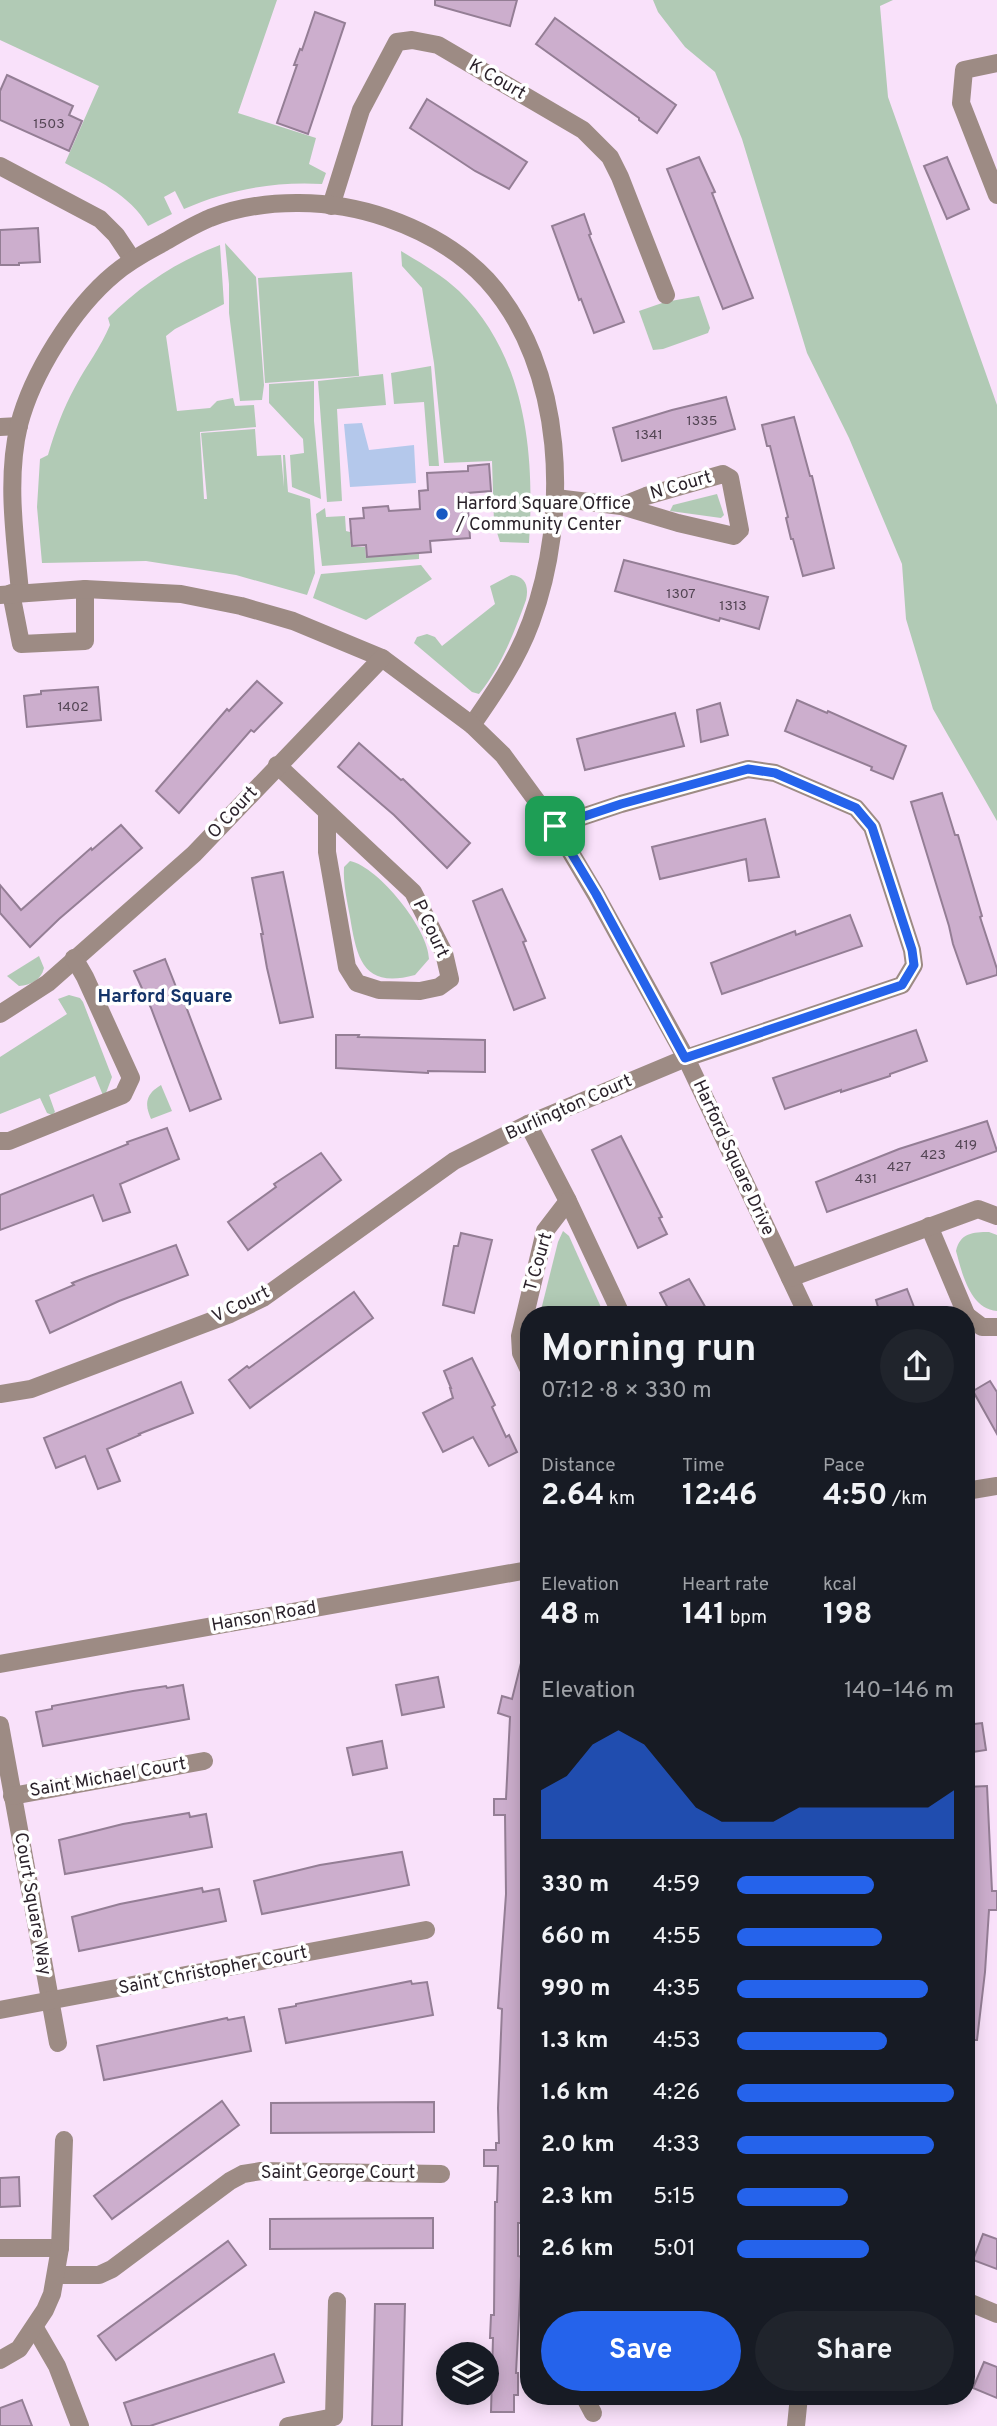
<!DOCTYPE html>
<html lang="en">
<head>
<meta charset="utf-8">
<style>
  :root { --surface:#171b24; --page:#20242c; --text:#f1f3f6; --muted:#9ea1a6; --accent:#2563eb }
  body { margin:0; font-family:Overpass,sans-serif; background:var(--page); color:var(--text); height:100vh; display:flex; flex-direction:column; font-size:26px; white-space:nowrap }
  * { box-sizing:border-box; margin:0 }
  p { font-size:23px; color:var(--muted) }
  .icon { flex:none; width:38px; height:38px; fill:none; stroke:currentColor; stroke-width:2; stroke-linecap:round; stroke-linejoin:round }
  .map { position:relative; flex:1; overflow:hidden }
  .details { position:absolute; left:520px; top:1306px; width:455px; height:1099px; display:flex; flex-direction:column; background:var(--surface); border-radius:28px; box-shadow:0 4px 18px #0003 }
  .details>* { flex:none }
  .controls { position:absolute; left:436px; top:2342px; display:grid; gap:14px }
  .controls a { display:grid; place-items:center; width:63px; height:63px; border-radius:50%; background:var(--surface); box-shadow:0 4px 18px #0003; font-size:35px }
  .pin { position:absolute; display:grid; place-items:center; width:60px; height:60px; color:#fff; margin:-30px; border-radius:14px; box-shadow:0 4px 10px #0006 }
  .round { display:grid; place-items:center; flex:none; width:74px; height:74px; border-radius:37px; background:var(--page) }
  .headline { display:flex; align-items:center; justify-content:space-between; height:119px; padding:0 21px }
  h1 { font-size:38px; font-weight:700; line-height:52px }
  .metrics { display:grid; grid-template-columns:repeat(3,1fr); gap:10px; height:119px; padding:7px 21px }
  .metrics div { display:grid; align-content:center }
  .metrics b { font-size:30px; font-weight:700 }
  .metrics small { font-size:19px; font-weight:400 }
  .metrics p { font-size:19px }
  .chart { height:196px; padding:14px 21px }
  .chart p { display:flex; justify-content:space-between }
  .chart svg { width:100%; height:126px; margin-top:7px; fill:var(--accent); opacity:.7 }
  .cta { display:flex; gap:14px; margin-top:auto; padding:14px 21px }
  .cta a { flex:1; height:80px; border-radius:42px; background:var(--accent); color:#fff; font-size:28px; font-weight:700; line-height:80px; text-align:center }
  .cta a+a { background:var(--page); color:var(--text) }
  ul { padding:0 21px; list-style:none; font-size:23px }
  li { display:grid; grid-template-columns:112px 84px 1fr; align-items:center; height:52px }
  li i { height:18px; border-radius:9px; background:var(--accent) }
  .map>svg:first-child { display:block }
</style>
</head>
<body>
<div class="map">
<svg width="997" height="2426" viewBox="0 0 997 2426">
  <rect width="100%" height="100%" fill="#f9e1fa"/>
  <g fill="#b1cab5">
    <path d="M0 0H277L238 113 316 138 309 164 326 173 322 184C275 181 227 190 184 209L175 191 164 197 172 214 148 226C130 194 96 180 65 163L99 86 0 40Z"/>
    <polygon points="653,0 893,0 880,6 888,97 997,405 997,821 933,709 906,619 902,564 849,438 807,353 742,139 715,72 685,47 658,12"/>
    <polygon points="225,243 256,277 264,385 262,400 240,401 229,313 229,284"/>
    <path d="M220 245 224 304 175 329 166 336 177 411 210 408 217 401 233 398 235 406 254 405 256 427 200 432 204 499H207L201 433 255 429 257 456 281 455 284 487 283 455H285L288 492 310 499 315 573 307 595 236 575 146 561 42 563 37 507 40 459 48 455C55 431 63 409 75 387 86 366 101 347 110 325L108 318C141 285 176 262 220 245Z"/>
    <path d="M401 251C421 263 442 275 459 291 526 356 535 454 529 543L500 542 494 523 492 461 444 463 434 363 422 288 402 266Z"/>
    <polygon points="352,272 359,376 265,383 258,278"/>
    <polygon points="699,296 710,328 708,333 663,349 653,350 639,311 665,302"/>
    <polygon points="431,366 439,466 429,466 424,402 394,404 391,373"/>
    <polygon points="383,374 386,405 337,409 342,501 327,502 318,381"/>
    <polygon points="314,381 314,421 321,499 292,487 290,455 304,453 303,439 269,403 269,384"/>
    <polygon points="717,494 724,515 721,518 670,511 673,505"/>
    <polygon points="325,508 326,517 345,516 346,531 350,532 351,547 365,547 366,557 419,554 419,559 322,566 316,514"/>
    <polygon points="421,565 432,579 366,620 313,598 321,574"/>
    <path d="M511 575C526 576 529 587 526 600 514 633 501 667 479 694L472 692 414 643 417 637 427 634 435 637 442 646 495 604 490 586Z"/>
    <path d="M350 861C379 867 429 930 429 959L415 975C363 989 357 959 350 917 347 900 343 884 344 867Z"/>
    <path d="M39 956 44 968C41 980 31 985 19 986L7 976Z"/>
    <polygon points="69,995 80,998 83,1002 112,1077 106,1093 103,1095 102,1093 95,1076 49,1095 55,1112 52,1115 47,1113 40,1098 0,1114 0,1057 67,1014 58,999"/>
    <path d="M161 1085 172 1111 151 1119C144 1103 146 1094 161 1085Z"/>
    <polygon points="563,1231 569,1236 604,1314 540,1314 558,1242"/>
    <path d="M989 1232 997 1235V1311C970 1309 962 1273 956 1251 960 1233 973 1232 989 1232Z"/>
  </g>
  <polygon fill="#b4c8eb" points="362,423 369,450 414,445 416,483 350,487 344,424"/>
  <g fill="#ccaecd" stroke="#947e95" stroke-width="2">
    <polygon points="435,0 517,0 510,26 435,5"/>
    <polygon points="315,12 345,23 308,134 277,123 297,65 294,65 300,49 302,50"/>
    <polygon points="555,18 676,105 657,133 639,120 639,118 536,44"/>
    <polygon points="7,75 73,106 69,115 82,121 69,151 0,120 0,91"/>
    <polygon points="427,99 527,162 509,189 475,171 410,128"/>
    <polygon points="699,157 715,192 712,193 753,298 723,309 667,169"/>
    <polygon points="947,157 969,209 947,219 924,166"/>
    <polygon points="584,214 591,234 589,235 624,322 594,333 581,299 579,300 552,226"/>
    <polygon points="38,228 40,262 19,263 19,265 0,265 0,230"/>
    <polygon points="726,397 735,429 622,461 613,428 672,410"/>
    <polygon points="794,417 810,476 812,476 834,568 803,576 793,539 791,539 786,518 788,517 770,446 767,446 762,425"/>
    <polygon points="489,464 491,491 467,493 470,538 430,541 431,552 367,557 366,545 352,546 350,519 364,518 363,508 388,506 389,511 420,509 419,491 428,490 427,473 468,471 468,466"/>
    <polygon points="624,560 768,597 759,629 720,618 719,621 615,591"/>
    <polygon points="257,681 282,703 254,732 251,730 179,813 156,791 227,709 229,711"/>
    <polygon points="98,687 101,720 27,727 24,696 41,694 41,691"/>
    <polygon points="797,700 827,713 828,711 906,746 893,779 871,770 872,767 785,731"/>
    <polygon points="720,703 728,735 701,742 697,710"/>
    <polygon points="675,713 684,746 585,770 577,739"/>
    <polygon points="359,743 401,780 403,779 470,843 447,868 394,815 338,767"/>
    <polygon points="942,793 955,835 958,835 982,916 980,917 997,969 997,975 967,984 953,944 949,926 911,802"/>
    <polygon points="765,819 779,877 749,881 746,859 660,879 652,847"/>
    <polygon points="121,825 142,848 59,919 30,947 0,913 0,885 21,910 91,848 92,850"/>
    <polygon points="283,872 313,1017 280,1023 267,968 261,934 263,934 252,878"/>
    <polygon points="502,889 526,941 523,942 545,998 514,1010 473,901"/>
    <polygon points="850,915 862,946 722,994 711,963 795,931 796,935"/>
    <polygon points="165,959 180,997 182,996 221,1099 190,1111 151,1008 134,971"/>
    <polygon points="916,1030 927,1061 890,1074 890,1076 841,1092 841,1090 785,1109 773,1078"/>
    <polygon points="336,1035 359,1035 358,1037 485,1040 485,1072 428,1071 428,1073 336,1068"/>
    <polygon points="987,1121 997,1151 827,1212 816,1182 899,1149"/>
    <polygon points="167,1128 179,1159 120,1184 130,1212 103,1221 93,1195 0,1230 0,1195 128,1144 127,1142"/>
    <polygon points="621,1136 662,1217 659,1218 667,1234 638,1248 592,1150"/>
    <polygon points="321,1153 341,1180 248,1250 228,1222 276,1187 274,1184"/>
    <polygon points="461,1233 492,1240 474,1313 443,1305 454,1246 458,1246"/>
    <polygon points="176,1245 188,1275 119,1301 50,1333 36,1301 74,1285 72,1283 90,1276"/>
    <polygon points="689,1279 707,1310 697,1314 671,1314 660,1293"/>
    <polygon points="907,1289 914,1307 910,1308 912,1314 880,1314 876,1300"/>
    <polygon points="354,1292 373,1318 250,1408 229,1380 247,1366 249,1368"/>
    <polygon points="472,1358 495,1405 492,1407 506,1437 509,1435 517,1452 489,1466 473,1437 443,1452 423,1413 453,1398 450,1388 451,1388 444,1371"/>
    <polygon points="990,1381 997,1392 997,1434 973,1391"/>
    <polygon points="181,1382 193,1413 139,1434 140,1435 107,1449 120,1481 98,1489 85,1456 56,1468 44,1438"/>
    <polygon points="523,1655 528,1655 528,1953 525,1988 527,1988 524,2166 521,2167 522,2223 518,2223 518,2256 522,2257 516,2373 518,2373 518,2395 514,2395 514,2412 491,2412 493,2338 490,2338 491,2315 494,2315 495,2202 497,2202 498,2166 484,2166 484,2150 496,2150 496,2143 499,2143 498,2108 502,2009 498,2008 506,1894 505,1815 494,1815 494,1799 506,1799 510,1717 498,1713 502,1696 512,1699"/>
    <polygon points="438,1677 444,1707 402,1715 396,1685"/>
    <polygon points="183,1685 189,1719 43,1746 36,1712 52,1709 52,1706 133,1691 166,1686 167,1688"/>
    <polygon points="982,1723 986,1750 966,1753 966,1725"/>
    <polygon points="382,1741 387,1768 353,1775 347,1748"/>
    <polygon points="987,1786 992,1891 997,1891 997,1910 989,1910 985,1972 977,2040 966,2040 966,1787"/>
    <polygon points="189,1813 190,1817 206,1814 212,1847 65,1874 59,1840 123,1824"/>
    <polygon points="402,1852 409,1885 262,1914 254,1881 320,1865"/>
    <polygon points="202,1888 203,1892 219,1889 226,1921 79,1951 72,1917 120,1904"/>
    <polygon points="411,1981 412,1984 427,1982 433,2015 286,2043 279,2009 296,2006 296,2004"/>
    <polygon points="244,2017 251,2051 104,2080 97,2046 227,2018 228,2020"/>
    <polygon points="222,2101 239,2125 112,2219 94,2196"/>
    <polygon points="434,2102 434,2132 271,2133 271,2103"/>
    <polygon points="19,2177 20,2206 0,2207 0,2178"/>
    <polygon points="433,2218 433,2248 270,2249 270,2219"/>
    <polygon points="983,2234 997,2239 997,2269 973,2260"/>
    <polygon points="228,2241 246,2265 116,2360 98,2336"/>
    <polygon points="375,2304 405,2304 402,2426 372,2426"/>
    <polygon points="274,2354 284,2382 150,2426 132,2426 124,2403"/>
    <polygon points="984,2362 997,2367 997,2398 973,2388"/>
    <polygon points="22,2400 32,2426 0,2426 0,2408"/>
  </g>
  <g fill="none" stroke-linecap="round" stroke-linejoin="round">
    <g stroke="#9d8b84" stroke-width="18">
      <polyline points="997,63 964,70 961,103 997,195"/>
      <polyline points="0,166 100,219 116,235 132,259"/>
      <polyline points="331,206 361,110 397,42 412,40 438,45 583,130 610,157 620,177 666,295"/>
      <polyline points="0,427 19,426"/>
      <polyline points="556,498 621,506 678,523 734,536 740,530 730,478 723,474 646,496 621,506"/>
      <path d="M20 592C15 537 6 479 19 425 32 374 73 308 114 274 128 262 144 253 161 244 177 235 193 225 210 218 265 197 333 199 387 218 424 231 460 251 487 280 566 367 570 517 531 622 517 660 495 692 472 725"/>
      <polyline points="11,593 21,644 85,641 85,589"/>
      <polyline points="0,595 85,589 181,594 241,606 293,621 382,658 472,725 503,755 555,826 596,895 686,1058 807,1314"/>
      <polyline points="277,765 413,892 444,953 450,979 439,987 420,991 379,990 357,983 347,967 327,852 327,813"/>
      <polyline points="0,1014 48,983 194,854 382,658"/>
      <polyline points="528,1124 568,1201 621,1314"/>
      <polyline points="0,1141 9,1141 123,1095 131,1078 85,977 74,958"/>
      <polyline points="929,1226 966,1314"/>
      <polyline points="790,1278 978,1209 997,1216"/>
      <polyline points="966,1315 982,1327 997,1327"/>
      <polyline points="528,1368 521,1353 520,1336 545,1231 568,1201"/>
      <polyline points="0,1394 31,1389 230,1314 263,1298 454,1161 528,1124 686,1058 902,985 914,965 912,950 872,827 856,808 775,773 748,769 621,804 555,826"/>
      <polyline points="0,1725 58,2043"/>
      <polyline points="12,1796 204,1761"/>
      <polyline points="0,2010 426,1930"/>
      <polyline points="0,2248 60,2248"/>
      <polyline points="57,2275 99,2275 112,2269 230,2181 243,2174 261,2171 441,2174"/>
      <polyline points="966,2301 997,2314"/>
      <polyline points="35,2328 57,2366 80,2426"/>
      <polyline points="0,2360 19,2349 45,2310 52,2294 60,2248 64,2140"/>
      <polyline points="584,2396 593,2413"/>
      <polyline points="288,2426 334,2417 337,2301"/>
      <polyline points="796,2426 799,2396"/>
    </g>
    <g stroke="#9d8b84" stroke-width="18">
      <polyline points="966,1491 997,1486"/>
      <polyline points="0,1664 528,1570"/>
    </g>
  </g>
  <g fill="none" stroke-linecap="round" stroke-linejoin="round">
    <defs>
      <polygon id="route" points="748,769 775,773 856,808 872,827 912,950 914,965 902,985 685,1058 596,894 555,826 621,804"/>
    </defs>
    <use href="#route" stroke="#fff" stroke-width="14"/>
    <use href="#route" stroke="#2563eb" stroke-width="9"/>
  </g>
  <circle fill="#1858c3" stroke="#fff" stroke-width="2.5" cx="442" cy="514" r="7"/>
  <g text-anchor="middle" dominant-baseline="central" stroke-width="7" stroke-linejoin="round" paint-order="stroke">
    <g font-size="14" fill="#534554">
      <text x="49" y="124">1503</text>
      <text x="702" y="421">1335</text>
      <text x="649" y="435">1341</text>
      <text x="681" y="594">1307</text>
      <text x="733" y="606">1313</text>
      <text x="73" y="707">1402</text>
      <text x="966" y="1145">419</text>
      <text x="933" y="1155">423</text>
      <text x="899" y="1167">427</text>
      <text x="866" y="1179">431</text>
    </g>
    <g font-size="18" fill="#2b222b" stroke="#fff">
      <text transform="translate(497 80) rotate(30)">K Court</text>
      <text transform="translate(681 486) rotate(-16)">N Court</text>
      <text transform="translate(233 813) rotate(-47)">O Court</text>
      <text transform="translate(430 929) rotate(65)">P Court</text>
      <text transform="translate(569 1108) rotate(-24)">Burlington Court</text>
      <text transform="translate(733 1158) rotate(65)">Harford Square Drive</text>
      <text transform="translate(539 1262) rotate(-74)">T Court</text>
      <text transform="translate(241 1305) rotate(-26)">V Court</text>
      <text transform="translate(264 1617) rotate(-10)">Hanson Road</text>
      <text transform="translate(108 1778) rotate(-10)">Saint Michael Court</text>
      <text transform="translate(32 1904) rotate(80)">Court Square Way</text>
      <text transform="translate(213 1971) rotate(-11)">Saint Christopher Court</text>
      <text x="338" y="2173">Saint George Court</text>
    </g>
    <g font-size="18" fill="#2b222b" stroke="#fff" text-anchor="start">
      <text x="456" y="504">Harford Square Office<tspan x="456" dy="21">/ Community Center</tspan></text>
    </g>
    <g font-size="19" font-weight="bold" fill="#153469" stroke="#fff">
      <text x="165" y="997">Harford Square</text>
    </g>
  </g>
</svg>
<div class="controls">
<a><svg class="icon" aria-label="layers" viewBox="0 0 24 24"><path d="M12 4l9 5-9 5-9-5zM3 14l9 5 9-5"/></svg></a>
</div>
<div class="pin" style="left:555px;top:826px;background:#1e9e55"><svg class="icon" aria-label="arrive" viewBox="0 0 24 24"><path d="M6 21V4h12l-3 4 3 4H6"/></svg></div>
<section class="details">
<div class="headline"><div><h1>Morning run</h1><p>07:12 · 8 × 330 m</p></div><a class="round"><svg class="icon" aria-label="share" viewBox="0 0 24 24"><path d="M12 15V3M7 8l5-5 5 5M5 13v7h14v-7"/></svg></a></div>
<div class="metrics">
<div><p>Distance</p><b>2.64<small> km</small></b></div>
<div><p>Time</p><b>12:46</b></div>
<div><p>Pace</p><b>4:50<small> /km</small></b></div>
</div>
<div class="metrics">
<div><p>Elevation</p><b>48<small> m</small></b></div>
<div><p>Heart rate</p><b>141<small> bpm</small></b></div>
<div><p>kcal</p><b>198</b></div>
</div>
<div class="chart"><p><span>Elevation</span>140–146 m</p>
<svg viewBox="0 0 160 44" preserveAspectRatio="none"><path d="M0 44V27L10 22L20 11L30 6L40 11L50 22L60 33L70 38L80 38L90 38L100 33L110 33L120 33L130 33L140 33L150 33L160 27V44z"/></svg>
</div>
<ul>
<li><b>330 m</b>4:59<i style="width:63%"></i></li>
<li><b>660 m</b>4:55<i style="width:67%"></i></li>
<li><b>990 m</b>4:35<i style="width:88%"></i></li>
<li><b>1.3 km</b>4:53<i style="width:69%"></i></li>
<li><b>1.6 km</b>4:26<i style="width:100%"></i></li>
<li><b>2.0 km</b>4:33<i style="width:91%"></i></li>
<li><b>2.3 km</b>5:15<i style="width:51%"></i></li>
<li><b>2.6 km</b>5:01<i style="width:61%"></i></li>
</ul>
<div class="cta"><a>Save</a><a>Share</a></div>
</section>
</div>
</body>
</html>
